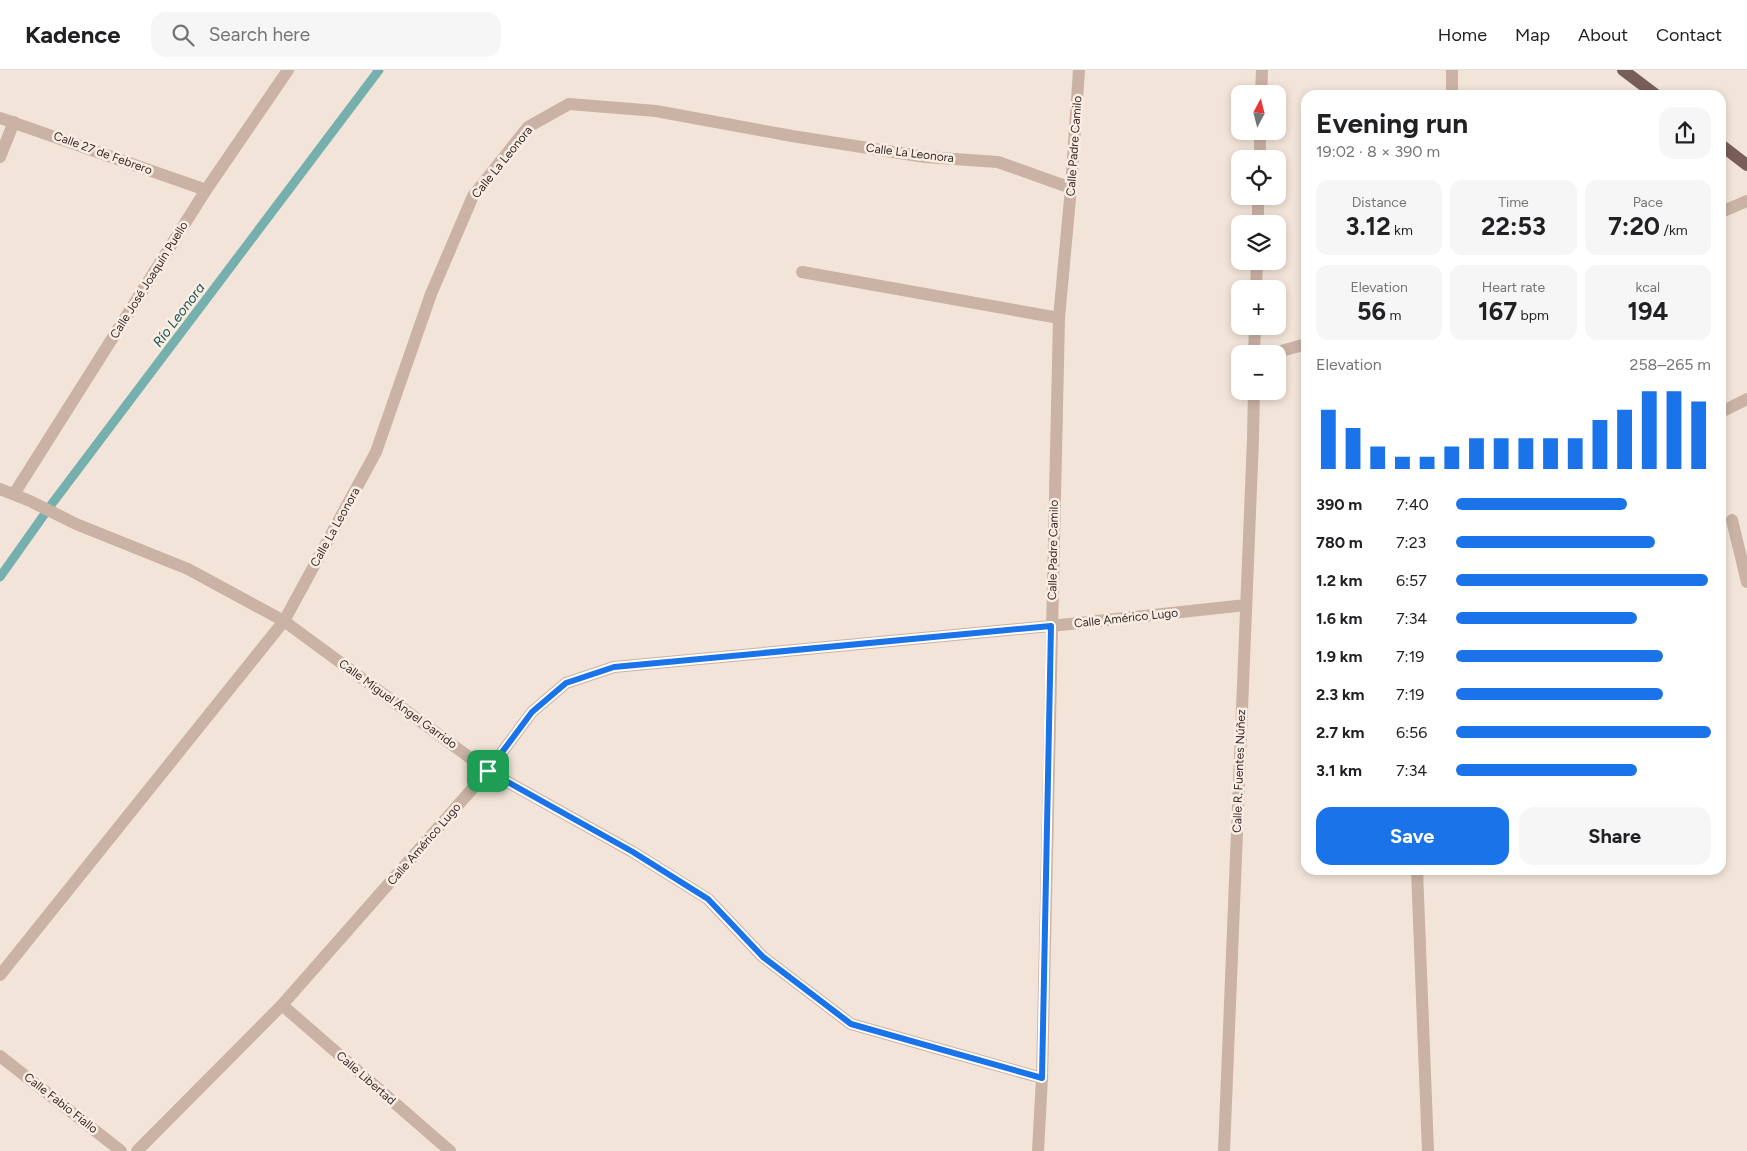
<!DOCTYPE html>
<html lang="en">
<head>
<meta charset="utf-8">
<style>
  :root { --surface:#fff; --page:#f6f6f6; --text:#202124; --muted:#757577; --line:#e0e0e0; --accent:#1a73e8 }
  body { margin:0; font-family:Figtree,sans-serif; background:var(--page); color:var(--text); height:100vh; display:flex; flex-direction:column; font-size:19px; white-space:nowrap }
  * { box-sizing:border-box; margin:0 }
  p { font-size:16px; color:var(--muted) }
  .icon { flex:none; width:28px; height:28px; fill:none; stroke:currentColor; stroke-width:2; stroke-linecap:round; stroke-linejoin:round }
  .map { position:relative; flex:1; overflow:hidden }
  .panel { position:absolute; left:1301px; top:20px; width:425px; height:785px; display:flex; flex-direction:column; background:var(--surface); border-radius:15px; box-shadow:0 2px 8px #0003 }
  .panel>* { flex:none }
  .needle { width:32px; rotate:7deg }
  .buttons { position:absolute; left:1231px; top:15px; display:grid; gap:10px }
  .buttons a { display:grid; place-items:center; width:55px; height:55px; border-radius:10px; background:var(--surface); box-shadow:0 2px 8px #0003; font-size:25px }
  .pin { position:absolute; display:grid; place-items:center; width:42px; height:42px; color:#fff; margin:-21px; border-radius:10px; box-shadow:0 2px 8px #0006 }
  .round { display:grid; place-items:center; flex:none; width:52px; height:52px; border-radius:15px; background:var(--page) }
  .overview { display:flex; align-items:center; justify-content:space-between; height:85px; padding:0 15px }
  h1 { font-size:28px; font-weight:700; line-height:38px }
  .stats { display:grid; grid-template-columns:repeat(3,1fr); gap:8px; height:85px; padding:5px 15px }
  .stats div { display:grid; align-content:center; border-radius:12px; background:var(--page); text-align:center }
  .stats b { font-size:25px; font-weight:700 }
  .stats small { font-size:14px; font-weight:400 }
  .stats p { font-size:14px }
  .chart { height:140px; padding:10px 15px }
  .chart p { display:flex; justify-content:space-between }
  .chart svg { width:100%; height:90px; margin-top:5px; stroke:var(--accent); stroke-width:6 }
  .primary-button { display:flex; gap:10px; margin-top:auto; padding:10px 15px }
  .primary-button a { flex:1; height:58px; border-radius:15px; background:var(--accent); color:#fff; font-size:20px; font-weight:700; line-height:58px; text-align:center }
  .primary-button a+a { background:var(--page); color:var(--text) }
  ul { padding:0 15px; list-style:none; font-size:16px }
  li { display:grid; grid-template-columns:80px 60px 1fr; align-items:center; height:38px }
  li i { height:12px; border-radius:6px; background:var(--accent) }
  header { display:flex; align-items:center; gap:30px; box-sizing:border-box; height:70px; padding:0 25px; background:var(--surface); border-bottom:1px solid var(--line) }
  header strong { font-size:24px }
  nav { display:flex; gap:28px; margin-inline-start:auto; font-size:18px }
  .search { width:350px; height:45px; background:var(--page); display:flex; align-items:center; gap:12px; box-sizing:border-box; padding:0 18px; border-radius:15px; color:var(--muted); font-size:19px }
  .map>svg:first-child { display:block }
</style>
</head>
<body>
<header>
<strong>Kadence</strong>
<div class="search"><svg class="icon" aria-label="search" viewBox="0 0 24 24"><circle cx="10" cy="10" r="6"/><path d="M15 15l6 6"/></svg>Search here</div>
<nav><a>Home</a><a>Map</a><a>About</a><a>Contact</a></nav>
</header>
<div class="map">
<svg width="1747" height="1081" viewBox="0 0 1747 1081">
  <rect width="100%" height="100%" fill="#f2e4d8"/>
  <g fill="none" stroke-linecap="round" stroke-linejoin="round">
    <polyline stroke="#76b0ae" stroke-width="9" points="0,507 51,435 379,0"/>
    <g stroke="#cab2a4" stroke-width="12">
      <polyline points="1452,0 1452,25"/>
      <polyline points="1261,24 1262,0"/>
      <polyline points="0,48 206,120"/>
      <polyline points="0,87 14,52"/>
      <polyline points="1260,89 1260,61"/>
      <polyline points="1721,142 1747,131"/>
      <polyline points="1258,154 1258,126"/>
      <polyline points="802,202 1059,248"/>
      <polyline points="1256,219 1257,191"/>
      <polyline points="1254,284 1255,256"/>
      <polyline points="1271,284 1306,274"/>
      <polyline points="1721,342 1747,329"/>
      <polyline points="0,419 30,431 76,454 188,499 284,551 488,701 633,782 708,829 763,887 851,954 1042,1008"/>
      <polyline points="14,424 206,120 288,0"/>
      <polyline points="1732,450 1747,512"/>
      <polyline points="1417,800 1428,1081"/>
      <polyline points="0,905 284,551 376,382 431,224 473,126 528,57 569,34 656,41 792,66 925,87 998,92 1071,118"/>
      <polyline points="282,935 450,1081"/>
      <polyline points="0,986 121,1081"/>
      <polyline points="137,1081 282,935 488,701 532,642 566,613 614,597 1051,556 1246,535"/>
      <polyline points="1038,1081 1042,1008 1059,248 1071,118 1079,0"/>
      <polyline points="1224,1081 1253,369 1254,321"/>
    </g>
    <g stroke="#785e56" stroke-width="12">
      <polyline points="1623,0 1656,25"/>
      <polyline points="1721,75 1747,95"/>
    </g>
  </g>
  <g fill="none" stroke-linecap="round" stroke-linejoin="round">
    <defs>
      <polygon id="route" points="1051,556 1042,1008 851,954 763,887 708,829 633,782 488,701 532,642 566,613 614,597"/>
    </defs>
    <use href="#route" stroke="#fff" stroke-width="10"/>
    <use href="#route" stroke="#1a73e8" stroke-width="6"/>
  </g>
  <g text-anchor="middle" dominant-baseline="central" stroke-width="5" stroke-linejoin="round" paint-order="stroke">
    <g font-size="12" fill="#352926" stroke="#faeee4">
      <text transform="translate(1074 76) rotate(-86)">Calle Padre Camilo</text>
      <text transform="translate(103 83) rotate(20)">Calle 27 de Febrero</text>
      <text transform="translate(910 83) rotate(7)">Calle La Leonora</text>
      <text transform="translate(502 92) rotate(-51)">Calle La Leonora</text>
      <text transform="translate(149 210) rotate(-58)">Calle José Joaquín Puello</text>
      <text transform="translate(335 457) rotate(-61)">Calle La Leonora</text>
      <text transform="translate(1053 480) rotate(-89)">Calle Padre Camilo</text>
      <text transform="translate(1126 548) rotate(-6)">Calle Américo Lugo</text>
      <text transform="translate(398 634) rotate(36)">Calle Miguel Ángel Garrido</text>
      <text transform="translate(1239 701) rotate(-88)">Calle R. Fuentes Núñez</text>
      <text transform="translate(424 774) rotate(-49)">Calle Américo Lugo</text>
      <text transform="translate(366 1008) rotate(41)">Calle Libertad</text>
      <text transform="translate(61 1033) rotate(38)">Calle Fabio Fiallo</text>
    </g>
    <g font-size="14" font-style="italic" fill="#1a5857" stroke="#faeee4">
      <text transform="translate(179 245) rotate(-53)">Río Leonora</text>
    </g>
  </g>
</svg>
<div class="buttons">
<a><svg class="needle" viewBox="-14 -14 28 28"><path d="M0-13l5 13h-10z" fill="#e53935"/><path d="M0 13l5-13h-10z" fill="#757577"/></svg></a>
<a><svg class="icon" aria-label="locate" viewBox="0 0 24 24"><circle cx="12" cy="12" r="6"/><path d="M12 2v4M12 18v4M2 12h4M18 12h4"/></svg></a>
<a><svg class="icon" aria-label="layers" viewBox="0 0 24 24"><path d="M12 4l9 5-9 5-9-5zM3 14l9 5 9-5"/></svg></a>
<a>+</a>
<a>−</a>
</div>
<div class="pin" style="left:488px;top:701px;background:#1e9e55"><svg class="icon" aria-label="arrive" viewBox="0 0 24 24"><path d="M6 21V4h12l-3 4 3 4H6"/></svg></div>
<section class="panel">
<div class="overview"><div><h1>Evening run</h1><p>19:02 · 8 × 390 m</p></div><a class="round"><svg class="icon" aria-label="share" viewBox="0 0 24 24"><path d="M12 15V3M7 8l5-5 5 5M5 13v7h14v-7"/></svg></a></div>
<div class="stats">
<div><p>Distance</p><b>3.12<small> km</small></b></div>
<div><p>Time</p><b>22:53</b></div>
<div><p>Pace</p><b>7:20<small> /km</small></b></div>
</div>
<div class="stats">
<div><p>Elevation</p><b>56<small> m</small></b></div>
<div><p>Heart rate</p><b>167<small> bpm</small></b></div>
<div><p>kcal</p><b>194</b></div>
</div>
<div class="chart"><p><span>Elevation</span>258–265 m</p>
<svg viewBox="0 0 160 44" preserveAspectRatio="none"><path d="M5 44V15M15 44V24M25 44V33M35 44V38M45 44V38M55 44V33M65 44V29M75 44V29M85 44V29M95 44V29M105 44V29M115 44V20M125 44V15M135 44V6M145 44V6M155 44V11"/></svg>
</div>
<ul>
<li><b>390 m</b>7:40<i style="width:67%"></i></li>
<li><b>780 m</b>7:23<i style="width:78%"></i></li>
<li><b>1.2 km</b>6:57<i style="width:99%"></i></li>
<li><b>1.6 km</b>7:34<i style="width:71%"></i></li>
<li><b>1.9 km</b>7:19<i style="width:81%"></i></li>
<li><b>2.3 km</b>7:19<i style="width:81%"></i></li>
<li><b>2.7 km</b>6:56<i style="width:100%"></i></li>
<li><b>3.1 km</b>7:34<i style="width:71%"></i></li>
</ul>
<div class="primary-button"><a>Save</a><a>Share</a></div>
</section>
</div>
</body>
</html>
